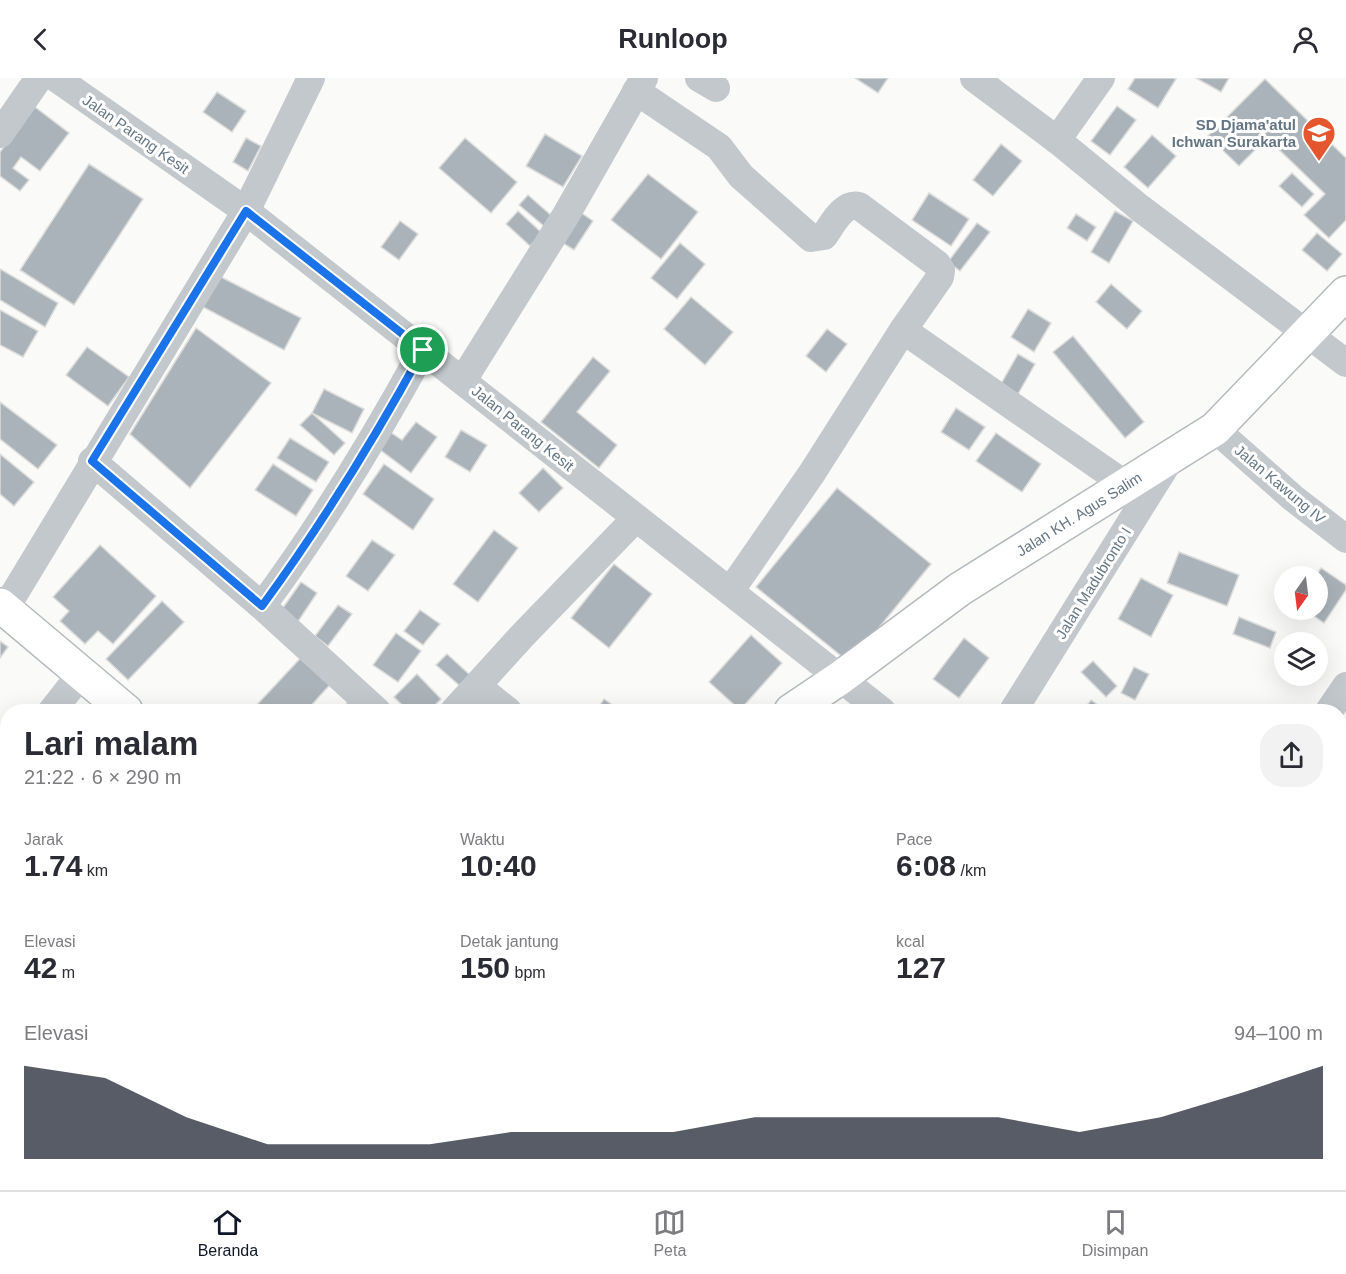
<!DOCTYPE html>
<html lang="id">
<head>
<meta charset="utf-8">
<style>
  :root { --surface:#fff; --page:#f2f2f3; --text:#2b2b33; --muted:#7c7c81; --line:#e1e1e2; --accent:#111827 }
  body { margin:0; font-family:Arial,sans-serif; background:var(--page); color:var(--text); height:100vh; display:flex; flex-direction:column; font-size:22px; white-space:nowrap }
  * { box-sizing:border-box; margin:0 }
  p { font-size:20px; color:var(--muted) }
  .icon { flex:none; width:33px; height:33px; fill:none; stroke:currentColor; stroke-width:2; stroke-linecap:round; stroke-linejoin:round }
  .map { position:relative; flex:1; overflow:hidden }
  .sheet { position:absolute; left:0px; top:626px; width:1347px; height:488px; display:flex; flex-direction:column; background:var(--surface); border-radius:24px 24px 0 0; box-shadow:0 6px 24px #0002 }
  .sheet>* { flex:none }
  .needle { width:39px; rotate:194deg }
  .controls { position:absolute; left:1274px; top:488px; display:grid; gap:12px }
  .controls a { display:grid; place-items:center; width:54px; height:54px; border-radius:50%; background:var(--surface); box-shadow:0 6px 24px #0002; font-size:30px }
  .pin { position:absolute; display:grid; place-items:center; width:51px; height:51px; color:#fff; margin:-26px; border:3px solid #fff; border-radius:50%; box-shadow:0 2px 6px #0007 }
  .round { display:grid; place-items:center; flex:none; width:63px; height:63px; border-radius:24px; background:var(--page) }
  .overview { display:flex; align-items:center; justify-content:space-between; height:102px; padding:0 24px }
  h1 { font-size:33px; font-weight:800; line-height:45px }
  .stats { display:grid; grid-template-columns:repeat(3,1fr); gap:9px; height:102px; padding:6px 24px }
  .stats div { display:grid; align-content:center }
  .stats b { font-size:30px; font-weight:800 }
  .stats small { font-size:16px; font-weight:400 }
  .stats p { font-size:16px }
  .chart { height:168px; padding:12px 24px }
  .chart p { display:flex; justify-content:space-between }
  .chart svg { width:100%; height:108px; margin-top:6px; fill:var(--accent); opacity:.7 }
  header { display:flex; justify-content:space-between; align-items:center; height:78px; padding:0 24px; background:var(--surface); font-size:27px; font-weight:800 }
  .tab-bar { display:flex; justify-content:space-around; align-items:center; height:84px; border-top:2px solid var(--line); background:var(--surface); font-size:16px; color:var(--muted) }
  .tab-bar a { display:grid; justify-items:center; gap:3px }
  .tab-bar .selected { color:var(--accent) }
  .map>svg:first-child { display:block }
</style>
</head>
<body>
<header><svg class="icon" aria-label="back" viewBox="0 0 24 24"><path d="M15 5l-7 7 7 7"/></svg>Runloop<svg class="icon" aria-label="person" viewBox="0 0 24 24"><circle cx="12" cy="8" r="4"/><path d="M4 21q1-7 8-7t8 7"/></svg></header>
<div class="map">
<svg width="1346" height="1112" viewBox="0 0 1346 1112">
  <rect width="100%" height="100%" fill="#fafaf8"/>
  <g fill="#aab3b9" stroke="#dcdcda" stroke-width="1.5">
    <polygon points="855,0 888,0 878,15"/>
    <polygon points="1135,0 1173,0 1176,1 1158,30 1128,11"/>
    <polygon points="1196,0 1229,0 1221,14"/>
    <polygon points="1265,1 1346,80 1346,142 1329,160 1304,137 1325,116 1267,60 1239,88 1208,58"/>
    <polygon points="217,14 246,33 232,54 203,34"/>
    <polygon points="1117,28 1136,42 1110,77 1091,63"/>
    <polygon points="35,29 69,55 40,93 21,79 13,90 29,102 20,113 0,98 0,74"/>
    <polygon points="545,56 582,78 563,109 526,88"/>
    <polygon points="1152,57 1176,78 1148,110 1124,89"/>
    <polygon points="246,60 261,68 248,93 233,84"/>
    <polygon points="465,60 517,104 491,135 439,90"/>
    <polygon points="1001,66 1022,83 993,118 973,102"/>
    <polygon points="89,86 143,121 74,227 20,192"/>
    <polygon points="1292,95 1314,116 1302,129 1279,108"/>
    <polygon points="648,96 698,134 661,181 611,142"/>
    <polygon points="929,115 969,141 951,168 912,142"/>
    <polygon points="528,117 553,139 545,149 519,127"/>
    <polygon points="577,132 593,143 574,172 558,162"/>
    <polygon points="518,133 542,155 530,168 506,146"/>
    <polygon points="1115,133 1133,143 1109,185 1091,174"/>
    <polygon points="1076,136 1096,149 1087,163 1067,150"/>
    <polygon points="400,143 418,156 399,182 381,169"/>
    <polygon points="977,145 990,154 960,193 948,184"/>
    <polygon points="1317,155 1342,176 1327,193 1302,172"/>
    <polygon points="680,165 705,186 677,221 651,200"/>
    <polygon points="0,191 58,225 45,249 0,222"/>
    <polygon points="219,198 301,240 284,272 203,229"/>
    <polygon points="1111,206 1142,233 1127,251 1096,224"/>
    <polygon points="691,219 733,254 705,287 664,251"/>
    <polygon points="1028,231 1051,245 1034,274 1011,259"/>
    <polygon points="0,232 38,253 23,279 0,267"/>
    <polygon points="196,250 271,305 190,410 130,356"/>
    <polygon points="827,251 847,266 826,294 806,278"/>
    <polygon points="1073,258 1144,344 1125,360 1053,274"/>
    <polygon points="87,269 129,299 108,328 66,297"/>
    <polygon points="1018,276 1035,286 1018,316 1001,306"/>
    <polygon points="593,279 610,293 577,334 617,367 599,390 541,344"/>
    <polygon points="324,311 364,331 352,355 312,335"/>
    <polygon points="0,324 57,367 38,391 0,361"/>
    <polygon points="956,330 985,349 969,372 941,354"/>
    <polygon points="312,335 345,365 334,377 300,347"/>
    <polygon points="416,344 437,359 411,395 375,368 387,352 402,362"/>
    <polygon points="461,352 487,367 470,394 445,379"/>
    <polygon points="996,355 1041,386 1022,414 976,383"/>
    <polygon points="290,360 329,384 316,404 277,380"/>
    <polygon points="0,376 34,404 14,428 0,416"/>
    <polygon points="273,386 313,412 296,438 255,412"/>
    <polygon points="384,386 434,421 413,452 363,416"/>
    <polygon points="543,390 563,410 539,434 519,415"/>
    <polygon points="837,410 931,486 850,585 756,509"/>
    <polygon points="494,452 518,470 478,524 453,506"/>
    <polygon points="372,462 395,477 368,513 346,498"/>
    <polygon points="100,467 156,518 113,566 98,553 85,566 60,543 69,533 53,519"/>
    <polygon points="1179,474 1239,497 1227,528 1167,505"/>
    <polygon points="614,486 652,516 609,570 571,540"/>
    <polygon points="1321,490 1346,507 1346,512 1324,545 1304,531 1317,531 1316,498"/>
    <polygon points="1141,500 1173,517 1151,559 1118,541"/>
    <polygon points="301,504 317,515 297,545 280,534"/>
    <polygon points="162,523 184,544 128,602 106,581"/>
    <polygon points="338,527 352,536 328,568 315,558"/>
    <polygon points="420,532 440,546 423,567 404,553"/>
    <polygon points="1239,539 1276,554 1270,570 1233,556"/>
    <polygon points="396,555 421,573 398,604 373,587"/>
    <polygon points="751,557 782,585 740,632 709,604"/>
    <polygon points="964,560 989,580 959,620 933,601"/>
    <polygon points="0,563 8,569 0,580"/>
    <polygon points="308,572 337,599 306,633 251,633"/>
    <polygon points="447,576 470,597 460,608 436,587"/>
    <polygon points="1093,583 1117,608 1106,619 1081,594"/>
    <polygon points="1134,589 1149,596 1135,622 1121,615"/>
    <polygon points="417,596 441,621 429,633 408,633 394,619"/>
    <polygon points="604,621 621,633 596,633"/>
    <polygon points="350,622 362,633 340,633"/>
    <polygon points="1091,622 1106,633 1083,633"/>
    <polygon points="6,826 8,827 8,852 0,846 0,832"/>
    <polygon points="0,864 8,870 8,894 0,888"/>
    <polygon points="8,931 8,956 0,950 0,940"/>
    <polygon points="0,985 8,991 0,1004"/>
    <polygon points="4,1101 8,1106 17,1112 0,1112 0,1105"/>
    <polygon points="299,1106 336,1106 340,1109 337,1112 294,1112"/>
    <polygon points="368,1106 383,1106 390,1112 362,1112"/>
    <polygon points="389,1106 422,1106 429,1112 396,1112"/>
    <polygon points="493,1106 510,1106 504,1112"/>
    <polygon points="536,1106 569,1106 563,1112 543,1112"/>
    <polygon points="907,1106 933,1106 928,1112 916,1112"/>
    <polygon points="949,1106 981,1106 976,1112 944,1112"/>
    <polygon points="1053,1106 1060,1106 1069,1112 1048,1112"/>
    <polygon points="1070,1106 1103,1106 1111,1112 1079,1112"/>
    <polygon points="1113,1106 1147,1106 1142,1112 1122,1112"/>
    <polygon points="1195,1106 1228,1106 1231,1108 1228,1112 1203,1112"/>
    <polygon points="1237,1106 1280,1106 1288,1112 1232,1112"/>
  </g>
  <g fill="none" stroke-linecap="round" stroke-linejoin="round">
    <defs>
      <g id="major">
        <polyline points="0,527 126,633"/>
        <polyline points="791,633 840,600 960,511 1215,351 1346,215"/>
        <polyline points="669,1106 676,1112"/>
        <polyline points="231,1112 236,1106"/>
      </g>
    </defs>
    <use href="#major" stroke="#b5babe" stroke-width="36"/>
    <g stroke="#c3c8cc" stroke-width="28">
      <polyline points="56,0 246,133 882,633"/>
      <polyline points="699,0 716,10"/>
      <polyline points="974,0 1057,62 1140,130 1346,285"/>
      <path d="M636 13 719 69 741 98 811 160 824 158C832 147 843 124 859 128L937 186 941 192 940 199 903 252"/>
      <polyline points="0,56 39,0"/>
      <polyline points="1057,62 1101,0"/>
      <polyline points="463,302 566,137 644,0"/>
      <polyline points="1215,351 1293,420 1346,461"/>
      <polyline points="92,383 262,528 377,633"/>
      <polyline points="731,512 812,395 903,252 1126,407"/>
      <path d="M262 528C322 447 375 360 423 272"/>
      <polyline points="5,531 246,133 311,0"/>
      <polyline points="477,608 508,633"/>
      <polyline points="52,633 81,596"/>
      <polyline points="454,633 521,559 636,440"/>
      <polyline points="1013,633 1172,378"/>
      <polyline points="1329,633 1346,608"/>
      <polyline points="7,690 8,690"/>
      <polyline points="1340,991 1346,996"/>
      <polyline points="0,1076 8,1082"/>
      <polyline points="1340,1099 1346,1090"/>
      <polyline points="35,1106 43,1112"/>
      <polyline points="1295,1106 1305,1112"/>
      <polyline points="441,1112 447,1106"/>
      <polyline points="990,1112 995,1106"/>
    </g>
    <use href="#major" stroke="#fff" stroke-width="33"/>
  </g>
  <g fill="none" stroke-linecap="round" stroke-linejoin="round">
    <defs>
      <path id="route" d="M246 133 423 272C375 360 322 446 262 528L92 383Z"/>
    </defs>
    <use href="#route" stroke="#fff" stroke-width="12"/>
    <use href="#route" stroke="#1a73e8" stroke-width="8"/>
  </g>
  <defs>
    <symbol id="school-pin" viewBox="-11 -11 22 30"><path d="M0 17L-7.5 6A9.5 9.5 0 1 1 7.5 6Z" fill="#e4572e" stroke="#fff"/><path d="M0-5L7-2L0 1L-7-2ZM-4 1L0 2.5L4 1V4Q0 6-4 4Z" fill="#fff"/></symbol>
  </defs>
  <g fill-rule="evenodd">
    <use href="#school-pin" x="1300" y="36" width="38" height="52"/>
  </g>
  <g text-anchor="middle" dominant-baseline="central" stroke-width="6" stroke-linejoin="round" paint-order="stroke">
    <g font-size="15" font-weight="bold" fill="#657683" stroke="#fff" text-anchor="end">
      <text x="1296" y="46">SD Djama'atul<tspan x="1296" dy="17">Ichwan Surakarta</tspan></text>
    </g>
    <g font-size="15" fill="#657683" stroke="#fff">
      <text transform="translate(136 56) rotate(35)">Jalan Parang Kesit</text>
      <text transform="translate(523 350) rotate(39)">Jalan Parang Kesit</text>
      <text transform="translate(1280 406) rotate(40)">Jalan Kawung IV</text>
      <text transform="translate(1079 436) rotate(-32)">Jalan KH. Agus Salim</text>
      <text transform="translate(1093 505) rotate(-58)">Jalan Madubronto I</text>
    </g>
  </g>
</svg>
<div class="controls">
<a><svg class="needle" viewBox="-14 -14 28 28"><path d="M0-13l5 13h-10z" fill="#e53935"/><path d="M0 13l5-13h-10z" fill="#7c7c81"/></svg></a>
<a><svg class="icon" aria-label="layers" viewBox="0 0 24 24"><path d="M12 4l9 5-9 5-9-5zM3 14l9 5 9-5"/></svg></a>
</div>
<div class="pin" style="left:423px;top:272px;background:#1e9e55"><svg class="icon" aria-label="arrive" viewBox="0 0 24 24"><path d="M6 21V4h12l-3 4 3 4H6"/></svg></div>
<section class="sheet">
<div class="overview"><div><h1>Lari malam</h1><p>21:22 · 6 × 290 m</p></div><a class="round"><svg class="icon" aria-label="share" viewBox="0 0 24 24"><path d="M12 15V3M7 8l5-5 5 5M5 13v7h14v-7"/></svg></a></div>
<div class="stats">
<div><p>Jarak</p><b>1.74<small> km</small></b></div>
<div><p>Waktu</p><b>10:40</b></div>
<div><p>Pace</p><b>6:08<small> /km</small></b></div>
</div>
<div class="stats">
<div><p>Elevasi</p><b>42<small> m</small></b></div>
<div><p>Detak jantung</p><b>150<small> bpm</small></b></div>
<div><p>kcal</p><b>127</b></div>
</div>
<div class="chart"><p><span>Elevasi</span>94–100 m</p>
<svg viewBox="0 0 160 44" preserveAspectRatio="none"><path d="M0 44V6L10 11L20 27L30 38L40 38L50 38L60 33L70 33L80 33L90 27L100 27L110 27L120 27L130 33L140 27L150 17L160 6V44z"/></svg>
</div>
</section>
</div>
<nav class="tab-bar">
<a class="selected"><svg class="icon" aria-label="home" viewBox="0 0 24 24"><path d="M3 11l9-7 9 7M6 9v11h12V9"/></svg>Beranda</a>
<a><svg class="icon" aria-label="map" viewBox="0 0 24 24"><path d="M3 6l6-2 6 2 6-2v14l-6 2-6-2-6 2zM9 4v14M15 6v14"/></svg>Peta</a>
<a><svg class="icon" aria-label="saved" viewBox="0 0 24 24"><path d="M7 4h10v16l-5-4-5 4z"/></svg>Disimpan</a>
</nav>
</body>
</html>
